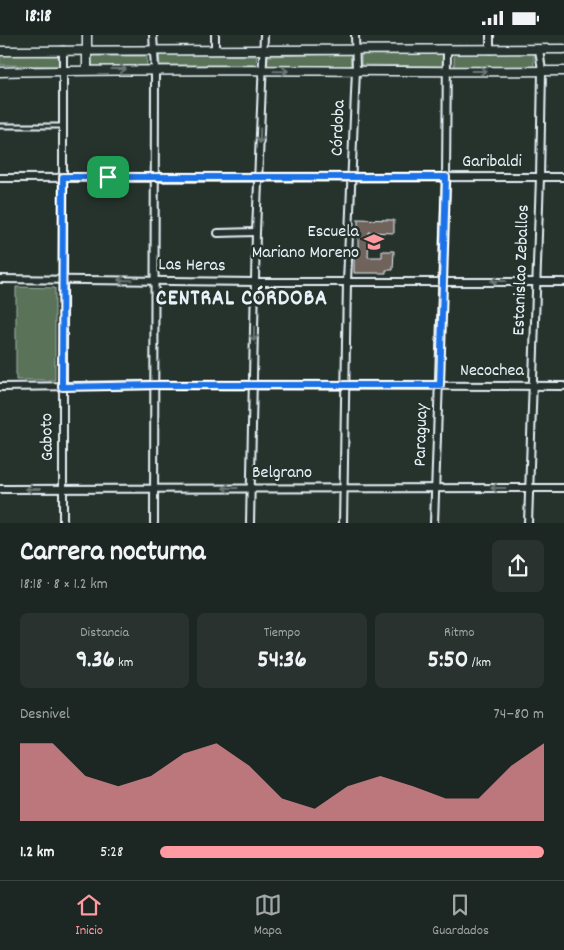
<!DOCTYPE html>
<html lang="es">
<head>
<meta charset="utf-8">
<style>
  :root { --surface:#1c2622; --page:#29322f; --text:#f1f3f6; --muted:#a0a5a5; --line:#3a4340; --accent:#ff9aa2 }
  body { margin:0; font-family:Dekko,sans-serif; background:var(--page); color:var(--text); height:100vh; display:flex; flex-direction:column; font-size:19px; white-space:nowrap }
  * { box-sizing:border-box; margin:0 }
  p { font-size:16px; color:var(--muted) }
  .icon { flex:none; width:28px; height:28px; fill:none; stroke:currentColor; stroke-width:2; stroke-linecap:round; stroke-linejoin:round }
  .map { position:relative; height:488px; overflow:hidden }
  .panel { display:flex; flex-direction:column; background:var(--surface); flex:1 }
  .panel>* { flex:none }
  .pin { position:absolute; display:grid; place-items:center; width:42px; height:42px; color:#fff; margin:-21px; border-radius:10px; box-shadow:0 2px 8px #0006 }
  .round { display:grid; place-items:center; flex:none; width:52px; height:52px; border-radius:8px; background:var(--page) }
  .headline { display:flex; align-items:center; justify-content:space-between; height:85px; padding:0 20px }
  h1 { font-size:28px; font-weight:800; line-height:38px }
  .metrics { display:grid; grid-template-columns:repeat(3,1fr); gap:8px; height:85px; padding:5px 20px }
  .metrics div { display:grid; align-content:center; border-radius:8px; background:var(--page); text-align:center }
  .metrics b { font-size:25px; font-weight:800 }
  .metrics small { font-size:14px; font-weight:400 }
  .metrics p { font-size:14px }
  .chart { height:140px; padding:10px 20px }
  .chart p { display:flex; justify-content:space-between }
  .chart svg { width:100%; height:90px; margin-top:5px; fill:var(--accent); opacity:.7 }
  ul { padding:0 20px; list-style:none; font-size:16px }
  li { display:grid; grid-template-columns:80px 60px 1fr; align-items:center; height:38px }
  li i { height:12px; border-radius:6px; background:var(--accent) }
  .status { display:flex; justify-content:space-between; align-items:center; height:35px; padding:0 25px; background:var(--surface); direction:ltr }
  .status svg { height:14px; fill:currentColor }
  .dock { display:flex; justify-content:space-around; align-items:center; height:70px; border-top:1px solid var(--line); background:var(--surface); font-size:14px; color:var(--muted) }
  .dock a { display:grid; justify-items:center; gap:2px }
  .dock .active { color:var(--accent) }
  .map>svg:first-child { display:block }
</style>
</head>
<body>
<div class="status"><b>18:18</b><svg viewBox="0 0 49 12"><path d="M0 12V9h3v3zM5 12V6h3v6zM10 12V3h3v9zM15 12V0h3v12zM26 1h20v11H26zM47 4h2v5h-2z"/></svg></div>
<div class="map">
<svg width="564" height="488" viewBox="0 0 564 488">
  <rect width="100%" height="100%" fill="#26332d"/>
  <filter id="ink" filterUnits="userSpaceOnUse"><feTurbulence type="fractalNoise" baseFrequency=".02" numOctaves="2"/><feDisplacementMap in="SourceGraphic" scale="10" xChannelSelector="R" yChannelSelector="G"/><feConvolveMatrix kernelMatrix="1 2 1 2 8 2 1 2 1" color-interpolation-filters="sRGB"/></filter>
  <g filter="url(#ink)">
    <g fill="#5a7358" stroke="#a1b2a8">
      <polygon points="361,18 443,19 443,31 361,30"/>
      <polygon points="534,18 534,32 454,32 454,19"/>
      <polygon points="159,19 257,21 256,30 160,30"/>
      <polygon points="351,19 351,31 267,33 268,21"/>
      <polygon points="0,20 61,21 60,31 0,30"/>
      <polygon points="91,21 147,21 147,31 93,31"/>
      <polygon points="16,252 55,253 55,345 16,345"/>
    </g>
    <polygon fill="#70645c" stroke="#e8f1f8" points="358,184 394,185 394,198 369,197 368,222 382,222 382,216 394,216 393,235 386,235 386,238 354,238 354,221 358,221"/>
    <g fill="none" stroke-linecap="round" stroke-linejoin="round">
      <defs>
        <polyline id="service" points="0,91 62,91"/>
        <g id="minor">
          <polyline points="153,0 155,34 154,488"/>
          <polyline points="63,15 63,488"/>
          <polyline points="215,15 215,0"/>
          <polyline points="490,15 490,0"/>
          <polyline points="0,143 564,142"/>
          <polyline points="218,198 256,197"/>
          <polyline points="0,244 255,247 564,247"/>
          <polyline points="0,352 154,350 564,351"/>
          <polyline points="0,454 564,453"/>
          <polyline points="250,488 256,197 264,0"/>
          <polyline points="343,488 347,247 356,35 355,0"/>
          <polyline points="434,488 446,142 447,14"/>
          <polyline points="528,488 540,142 542,36 539,14"/>
        </g>
        <g id="tertiary">
          <polyline points="0,16 564,14"/>
          <polyline points="87,34 87,0"/>
          <path d="M0 37C188 33 376 37 564 36"/>
        </g>
      </defs>
      <use href="#service" stroke="#e8f1f8" stroke-width="7"/>
      <use href="#minor" stroke="#e8f1f8" stroke-width="10"/>
      <use href="#tertiary" stroke="#e8f1f8" stroke-width="11"/>
      <use href="#service" stroke="#26332d" stroke-width="3"/>
      <use href="#minor" stroke="#26332d" stroke-width="6"/>
      <use href="#tertiary" stroke="#26332d" stroke-width="8"/>
    </g>
    <defs><path id="oneway-shaft" d="M-6 0H5M1.5-3L5.5 0L1.5 3" fill="none" stroke-width="1.6" stroke-linecap="round" stroke-linejoin="round" transform="scale(1.25)"/></defs>
    <g stroke="#6a7674">
      <use href="#oneway-shaft" transform="translate(119 34)"/>
      <use href="#oneway-shaft" transform="translate(281 36) rotate(-1)"/>
      <use href="#oneway-shaft" transform="translate(479 36)"/>
      <use href="#oneway-shaft" transform="translate(260 101) rotate(92)"/>
      <use href="#oneway-shaft" transform="translate(125 245) rotate(-179)"/>
      <use href="#oneway-shaft" transform="translate(498 246) rotate(-180)"/>
      <use href="#oneway-shaft" transform="translate(254 299) rotate(91)"/>
      <use href="#oneway-shaft" transform="translate(230 453) rotate(180)"/>
      <use href="#oneway-shaft" transform="translate(498 453) rotate(-180)"/>
      <use href="#oneway-shaft" transform="translate(33 454) rotate(180)"/>
    </g>
  </g>
  <g fill="none" stroke-linecap="round" stroke-linejoin="round" filter="url(#ink)">
    <defs>
      <polygon id="route" points="63,142 446,142 440,350 154,350 62,352"/>
    </defs>
    <use href="#route" stroke="#fff" stroke-width="10"/>
    <use href="#route" stroke="#1a73e8" stroke-width="6"/>
  </g>
  <defs>
    <symbol id="school-bare" viewBox="-9 -9 18 18"><path d="M0-5L7-2L0 1L-7-2ZM-4 1L0 2.5L4 1V4Q0 6-4 4Z" fill="#ff9aa2" stroke="#26332d" stroke-width="2.5" paint-order="stroke"/></symbol>
  </defs>
  <g fill-rule="evenodd">
    <use href="#school-bare" x="360" y="193" width="28" height="28"/>
  </g>
  <g text-anchor="middle" dominant-baseline="central" stroke-width="5" stroke-linejoin="round" paint-order="stroke">
    <g font-size="18" fill="#e8f1f8" stroke="#26332d">
      <text transform="translate(339 93) rotate(-88)">Córdoba</text>
      <text x="492" y="127">Garibaldi</text>
      <text transform="translate(192 231) rotate(1)">Las Heras</text>
      <text transform="translate(522 235) rotate(-88)">Estanislao Zeballos</text>
      <text x="492" y="336">Necochea</text>
      <text transform="translate(422 400) rotate(-88)">Paraguay</text>
      <text transform="translate(48 402) rotate(-91)">Gaboto</text>
      <text x="282" y="438">Belgrano</text>
    </g>
    <g font-size="18" fill="#e8f1f8" stroke="#26332d" text-anchor="end">
      <text x="359" y="197">Escuela<tspan x="359" dy="21">Mariano Moreno</tspan></text>
    </g>
    <g font-size="22" font-weight="bold" letter-spacing="1" fill="#e8f1f8" stroke="#26332d">
      <text x="242" y="264">CENTRAL CÓRDOBA</text>
    </g>
  </g>
</svg>
<div class="pin" style="left:108px;top:142px;background:#1e9e55"><svg class="icon" aria-label="arrive" viewBox="0 0 24 24"><path d="M6 21V4h12l-3 4 3 4H6"/></svg></div>
</div>
<section class="panel">
<div class="headline"><div><h1>Carrera nocturna</h1><p>18:18 · 8 × 1.2 km</p></div><a class="round"><svg class="icon" aria-label="share" viewBox="0 0 24 24"><path d="M12 15V3M7 8l5-5 5 5M5 13v7h14v-7"/></svg></a></div>
<div class="metrics">
<div><p>Distancia</p><b>9.36<small> km</small></b></div>
<div><p>Tiempo</p><b>54:36</b></div>
<div><p>Ritmo</p><b>5:50<small> /km</small></b></div>
</div>
<div class="chart"><p><span>Desnivel</span>74–80 m</p>
<svg viewBox="0 0 160 44" preserveAspectRatio="none"><path d="M0 44V6L10 6L20 22L30 27L40 22L50 11L60 6L70 17L80 33L90 38L100 27L110 22L120 27L130 33L140 33L150 17L160 6V44z"/></svg>
</div>
<ul>
<li><b>1.2 km</b>5:28<i style="width:100%"></i></li>
</ul>
</section>
<nav class="dock">
<a class="active"><svg class="icon" aria-label="home" viewBox="0 0 24 24"><path d="M3 11l9-7 9 7M6 9v11h12V9"/></svg>Inicio</a>
<a><svg class="icon" aria-label="map" viewBox="0 0 24 24"><path d="M3 6l6-2 6 2 6-2v14l-6 2-6-2-6 2zM9 4v14M15 6v14"/></svg>Mapa</a>
<a><svg class="icon" aria-label="saved" viewBox="0 0 24 24"><path d="M7 4h10v16l-5-4-5 4z"/></svg>Guardados</a>
</nav>
</body>
</html>
